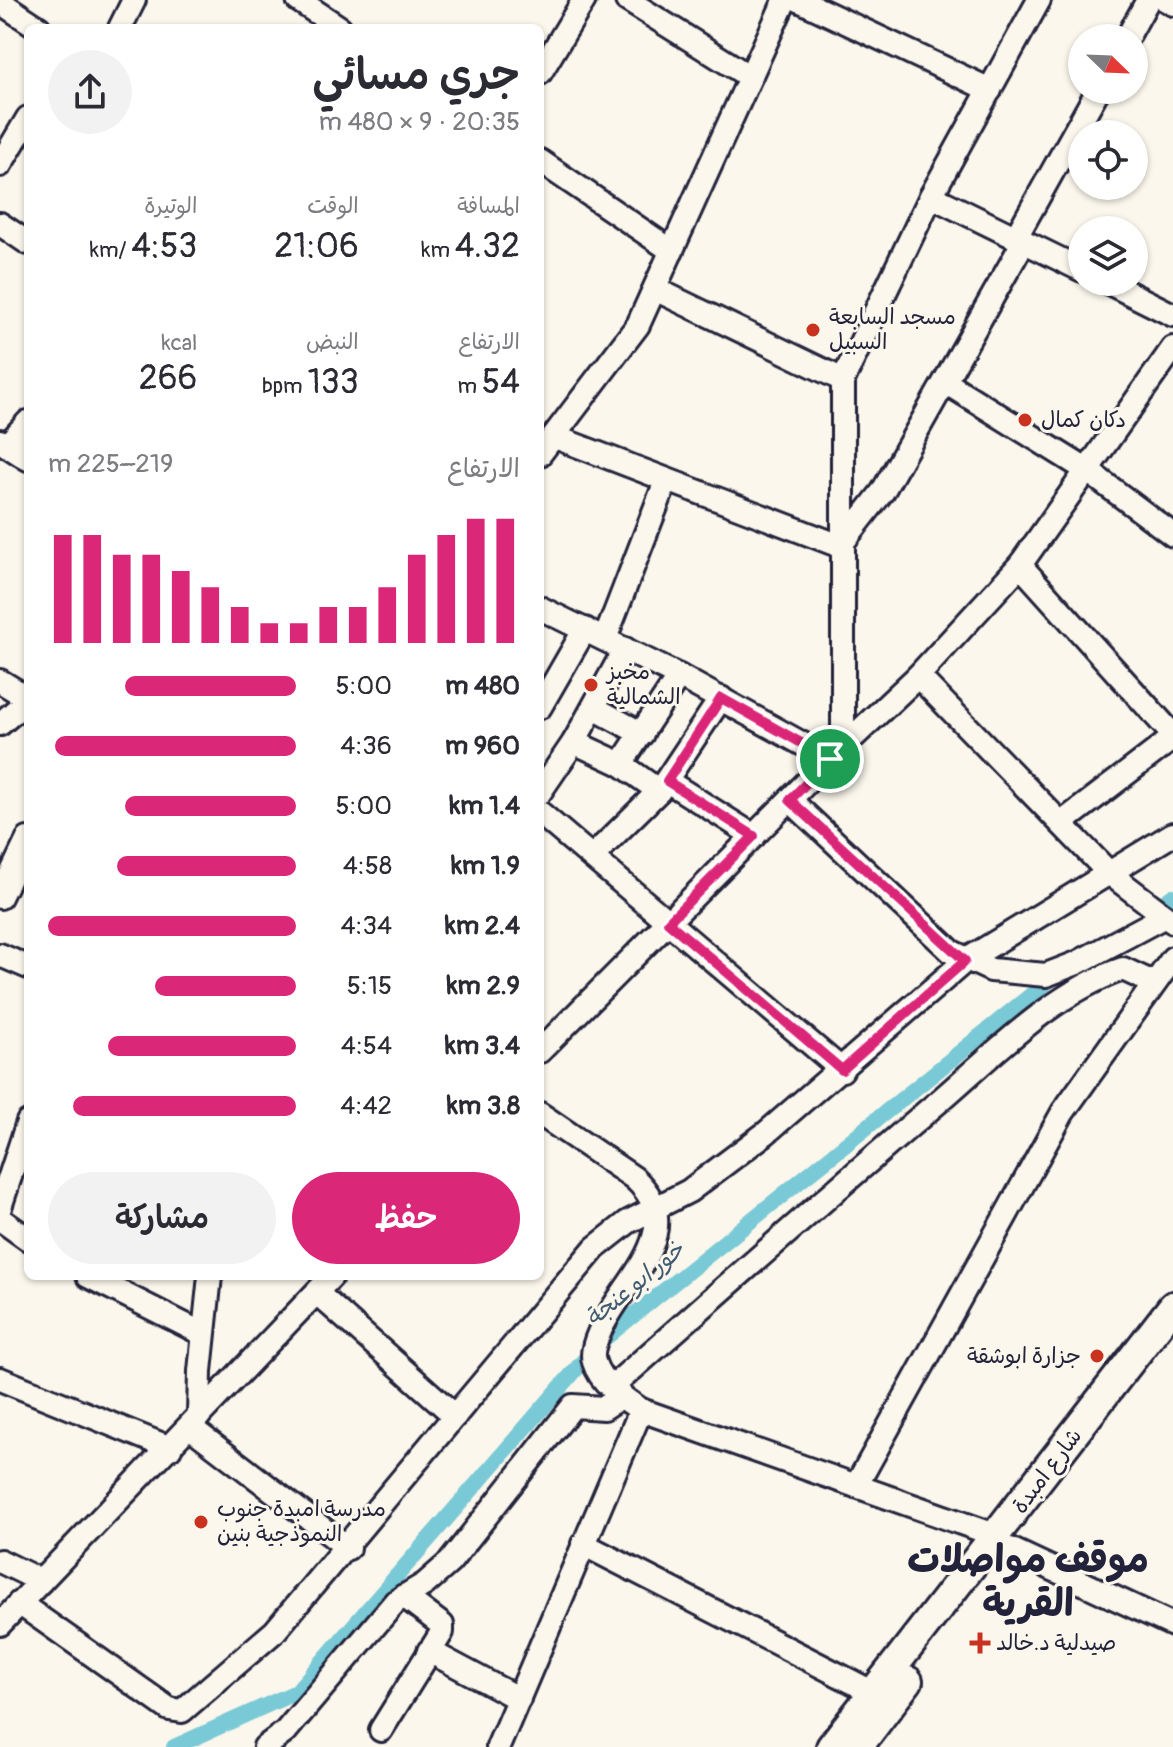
<!DOCTYPE html>
<html lang="ar">
<head>
<meta charset="utf-8">
<style>
  :root { --surface:#fff; --page:#f2f2f3; --text:#2b2b33; --muted:#7c7c81; --accent:#db2777 }
  body { margin:0; font-family:Pangolin,"Playpen Sans Arabic",sans-serif; background:var(--page); color:var(--text); direction:rtl; height:100vh; display:flex; flex-direction:column; font-size:30px; white-space:nowrap }
  * { box-sizing:border-box; margin:0 }
  p { font-size:26px; color:var(--muted) }
  .icon { flex:none; width:44px; height:44px; fill:none; stroke:currentColor; stroke-width:2; stroke-linecap:round; stroke-linejoin:round }
  .map { position:relative; flex:1; overflow:hidden; direction:ltr }
  .side { position:absolute; left:24px; top:24px; width:520px; height:1256px; display:flex; flex-direction:column; background:var(--surface); border-radius:12px; box-shadow:0 2px 6px #0004; direction:rtl }
  .side>* { flex:none }
  .needle { width:52px; rotate:113deg }
  .tools { position:absolute; left:1068px; top:24px; display:grid; gap:16px }
  .tools a { display:grid; place-items:center; width:80px; height:80px; border-radius:50%; background:var(--surface); box-shadow:0 2px 6px #0004; font-size:40px }
  .pin { position:absolute; display:grid; place-items:center; width:68px; height:68px; color:#fff; margin:-34px; border:4px solid #fff; border-radius:50%; box-shadow:0 2px 8px #0007 }
  .round { display:grid; place-items:center; flex:none; width:84px; height:84px; border-radius:42px; background:var(--page) }
  .head { display:flex; align-items:center; justify-content:space-between; height:136px; padding:0 24px }
  h1 { font-size:44px; font-weight:600; line-height:60px }
  .stats { display:grid; grid-template-columns:repeat(3,1fr); gap:12px; height:136px; padding:8px 24px }
  .stats div { display:grid; align-content:center }
  .stats b { font-size:34px; font-weight:600 }
  .stats small { font-size:22px; font-weight:400 }
  .stats p { font-size:22px }
  .chart { height:224px; padding:16px 24px }
  .chart p { display:flex; justify-content:space-between }
  .chart svg { width:100%; height:144px; margin-top:8px; stroke:var(--accent); stroke-width:6 }
  .action { display:flex; gap:16px; margin-top:auto; padding:16px 24px }
  .action a { flex:1; height:92px; border-radius:48px; background:var(--accent); color:#fff; font-size:32px; font-weight:600; line-height:92px; text-align:center }
  .action a+a { background:var(--page); color:var(--text) }
  ul { padding:0 24px; list-style:none; font-size:26px }
  li { display:grid; grid-template-columns:128px 96px 1fr; align-items:center; height:60px }
  li i { height:20px; border-radius:10px; background:var(--accent) }
  .map>svg:first-child { display:block }
</style>
</head>
<body>
<div class="map">
<svg width="1173" height="1747" viewBox="0 0 1173 1747">
  <rect width="100%" height="100%" fill="#fbf7ec"/>
  <filter id="ink" filterUnits="userSpaceOnUse"><feTurbulence type="fractalNoise" baseFrequency=".0125" numOctaves="2"/><feDisplacementMap in="SourceGraphic" scale="16" xChannelSelector="R" yChannelSelector="G"/><feConvolveMatrix kernelMatrix="1 2 1 2 8 2 1 2 1" color-interpolation-filters="sRGB"/></filter>
  <g filter="url(#ink)">
    <g fill="none" stroke-linecap="round" stroke-linejoin="round">
      <g stroke="#7ac9d6" stroke-width="16">
        <polyline points="1148,913 1173,896"/>
        <polyline points="174,1747 296,1692 599,1343 1056,975"/>
      </g>
      <defs>
        <g id="minor">
          <polyline points="298,0 340,28"/>
          <polyline points="627,0 750,77"/>
          <polyline points="799,0 990,90"/>
          <polyline points="1166,0 1173,4"/>
          <polyline points="0,2 39,28"/>
          <polyline points="120,28 134,0"/>
          <polyline points="1127,38 1148,0"/>
          <polyline points="540,73 584,0"/>
          <polyline points="540,161 672,251"/>
          <polyline points="0,165 28,118"/>
          <polyline points="931,196 1082,270"/>
          <polyline points="0,224 28,243"/>
          <polyline points="1016,237 1098,90"/>
          <polyline points="1107,282 1173,315"/>
          <polyline points="657,290 843,380"/>
          <polyline points="945,382 1088,471 1173,535"/>
          <polyline points="555,437 840,546 883,491 1024,241"/>
          <polyline points="0,441 28,459"/>
          <polyline points="7,445 28,422"/>
          <polyline points="540,454 638,325 785,0"/>
          <polyline points="1020,565 1173,735"/>
          <polyline points="540,608 679,676 830,759"/>
          <polyline points="605,639 666,481"/>
          <polyline points="918,676 1109,873 1173,922"/>
          <polyline points="0,681 28,698"/>
          <polyline points="540,707 585,629"/>
          <polyline points="594,708 642,734"/>
          <polyline points="0,724 28,700"/>
          <polyline points="574,742 621,764 659,791"/>
          <polyline points="843,747 843,380 931,196 1039,0"/>
          <polyline points="621,764 679,676"/>
          <polyline points="667,781 754,836"/>
          <polyline points="540,792 574,742 625,649"/>
          <polyline points="790,800 952,952 991,970 1046,975 1077,963 1165,916"/>
          <polyline points="540,813 842,1070"/>
          <polyline points="1063,822 1173,738"/>
          <polyline points="592,857 659,791 721,698"/>
          <polyline points="0,897 28,839"/>
          <polyline points="0,955 28,967"/>
          <polyline points="540,1051 830,759 918,676 1020,565 1173,348"/>
          <path d="M540 1114 634 1178C692 1231 621 1281 599 1333 595 1342 591 1353 594 1362 600 1383 623 1398 641 1410L998 1536"/>
          <polyline points="0,1207 28,1122"/>
          <polyline points="0,1219 28,1239"/>
          <polyline points="88,1276 203,1334"/>
          <polyline points="317,1293 455,1416"/>
          <polyline points="0,1379 170,1448"/>
          <path d="M612 1387C720 1292 827 1196 937 1103 993 1055 1052 993 1123 969L1153 983"/>
          <polyline points="199,1416 200,1371 210,1276"/>
          <polyline points="190,1427 348,1548"/>
          <polyline points="856,1486 1063,1112 1173,958"/>
          <polyline points="583,1544 874,1693"/>
          <polyline points="1010,1549 1173,1625"/>
          <polyline points="0,1561 41,1581"/>
          <polyline points="19,1603 169,1709 182,1711 275,1631 595,1248 628,1222 689,1191 766,1133 965,961 1173,834"/>
          <polyline points="0,1624 332,1276"/>
          <polyline points="429,1651 519,1699"/>
          <polyline points="381,1730 442,1632 442,1625 404,1596"/>
          <polyline points="265,1747 285,1732 395,1602 425,1584 450,1562 573,1406 604,1408 622,1396"/>
          <polyline points="498,1747 641,1410"/>
        </g>
        <g id="major">
          <polyline points="831,1747 1173,1306"/>
          <polyline points="858,1747 908,1681"/>
        </g>
      </defs>
      <use href="#minor" stroke="#22223b" stroke-width="28"/>
      <use href="#major" stroke="#22223b" stroke-width="34"/>
      <use href="#minor" stroke="#fbf7ec" stroke-width="22"/>
      <use href="#major" stroke="#fbf7ec" stroke-width="28"/>
    </g>
  </g>
  <g fill="none" stroke-linecap="round" stroke-linejoin="round" filter="url(#ink)">
    <defs>
      <polygon id="route" points="721,698 830,759 790,800 965,961 842,1070 668,922 754,836 667,781"/>
    </defs>
    <use href="#route" stroke="#fff" stroke-width="16"/>
    <use href="#route" stroke="#db2777" stroke-width="10"/>
  </g>
  <g fill="#c8321e" stroke="#fbf7ec" stroke-width="3">
    <circle cx="813" cy="330" r="8"/>
    <circle cx="1025" cy="420" r="8"/>
    <circle cx="591" cy="685" r="8"/>
    <circle cx="1097" cy="1356" r="8"/>
    <circle cx="201" cy="1522" r="8"/>
    <path d="M976 1631h8v8h8v8h-8v8h-8v-8h-8v-8h8z"/>
  </g>
  <g text-anchor="middle" dominant-baseline="central" stroke-width="6" stroke-linejoin="round" paint-order="stroke">
    <g font-size="22" fill="#22223b" stroke="#fbf7ec" text-anchor="start">
      <text x="829" y="317">مسجد السابعة<tspan x="829" dy="25">السبيل</tspan></text>
      <text x="1041" y="420">دكان كمال</text>
      <text x="607" y="672">مخبز<tspan x="607" dy="25">الشمالية</tspan></text>
      <text x="1081" y="1356" text-anchor="end">جزارة ابوشقة</text>
      <text x="217" y="1509">مدرسة امبدة جنوب<tspan x="217" dy="25">النموذجية بنين</tspan></text>
      <text x="996" y="1643">صيدلية د.خالد</text>
    </g>
    <g font-size="22" fill="#22223b" stroke="#fbf7ec">
      <text transform="translate(1047 1471) rotate(-53)">شارع امبدة</text>
    </g>
    <g font-size="24" font-style="italic" fill="#415c71" stroke="#fbf7ec">
      <text transform="translate(635 1284) rotate(-39)">خور ابو عنجة</text>
    </g>
    <g font-size="38" font-weight="bold" fill="#22223b" stroke="#fbf7ec">
      <text x="1028" y="1560">موقف مواصلات<tspan x="1028" dy="44">القرية</tspan></text>
    </g>
  </g>
</svg>
<div class="tools">
<a><svg class="needle" viewBox="-14 -14 28 28"><path d="M0-13l5 13h-10z" fill="#e53935"/><path d="M0 13l5-13h-10z" fill="#7c7c81"/></svg></a>
<a><svg class="icon" aria-label="locate" viewBox="0 0 24 24"><circle cx="12" cy="12" r="6"/><path d="M12 2v4M12 18v4M2 12h4M18 12h4"/></svg></a>
<a><svg class="icon" aria-label="layers" viewBox="0 0 24 24"><path d="M12 4l9 5-9 5-9-5zM3 14l9 5 9-5"/></svg></a>
</div>
<div class="pin" style="left:830px;top:759px;background:#1e9e55"><svg class="icon" aria-label="arrive" viewBox="0 0 24 24"><path d="M6 21V4h12l-3 4 3 4H6"/></svg></div>
<section class="side">
<div class="head"><div><h1>جري مسائي</h1><p>20:35 · 9 × 480 m</p></div><a class="round"><svg class="icon" aria-label="share" viewBox="0 0 24 24"><path d="M12 15V3M7 8l5-5 5 5M5 13v7h14v-7"/></svg></a></div>
<div class="stats">
<div><p>المسافة</p><b>4.32<small> km</small></b></div>
<div><p>الوقت</p><b>21:06</b></div>
<div><p>الوتيرة</p><b>4:53<small> /km</small></b></div>
</div>
<div class="stats">
<div><p>الارتفاع</p><b>54<small> m</small></b></div>
<div><p>النبض</p><b>133<small> bpm</small></b></div>
<div><p>kcal</p><b>266</b></div>
</div>
<div class="chart"><p><span>الارتفاع</span>219–225 m</p>
<svg viewBox="0 0 160 44" preserveAspectRatio="none"><path d="M5 44V11M15 44V11M25 44V17M35 44V17M45 44V22M55 44V27M65 44V33M75 44V38M85 44V38M95 44V33M105 44V33M115 44V27M125 44V17M135 44V11M145 44V6M155 44V6"/></svg>
</div>
<ul>
<li><b>480 m</b>5:00<i style="width:69%"></i></li>
<li><b>960 m</b>4:36<i style="width:97%"></i></li>
<li><b>1.4 km</b>5:00<i style="width:69%"></i></li>
<li><b>1.9 km</b>4:58<i style="width:72%"></i></li>
<li><b>2.4 km</b>4:34<i style="width:100%"></i></li>
<li><b>2.9 km</b>5:15<i style="width:57%"></i></li>
<li><b>3.4 km</b>4:54<i style="width:76%"></i></li>
<li><b>3.8 km</b>4:42<i style="width:90%"></i></li>
</ul>
<div class="action"><a>حفظ</a><a>مشاركة</a></div>
</section>
</div>
</body>
</html>
